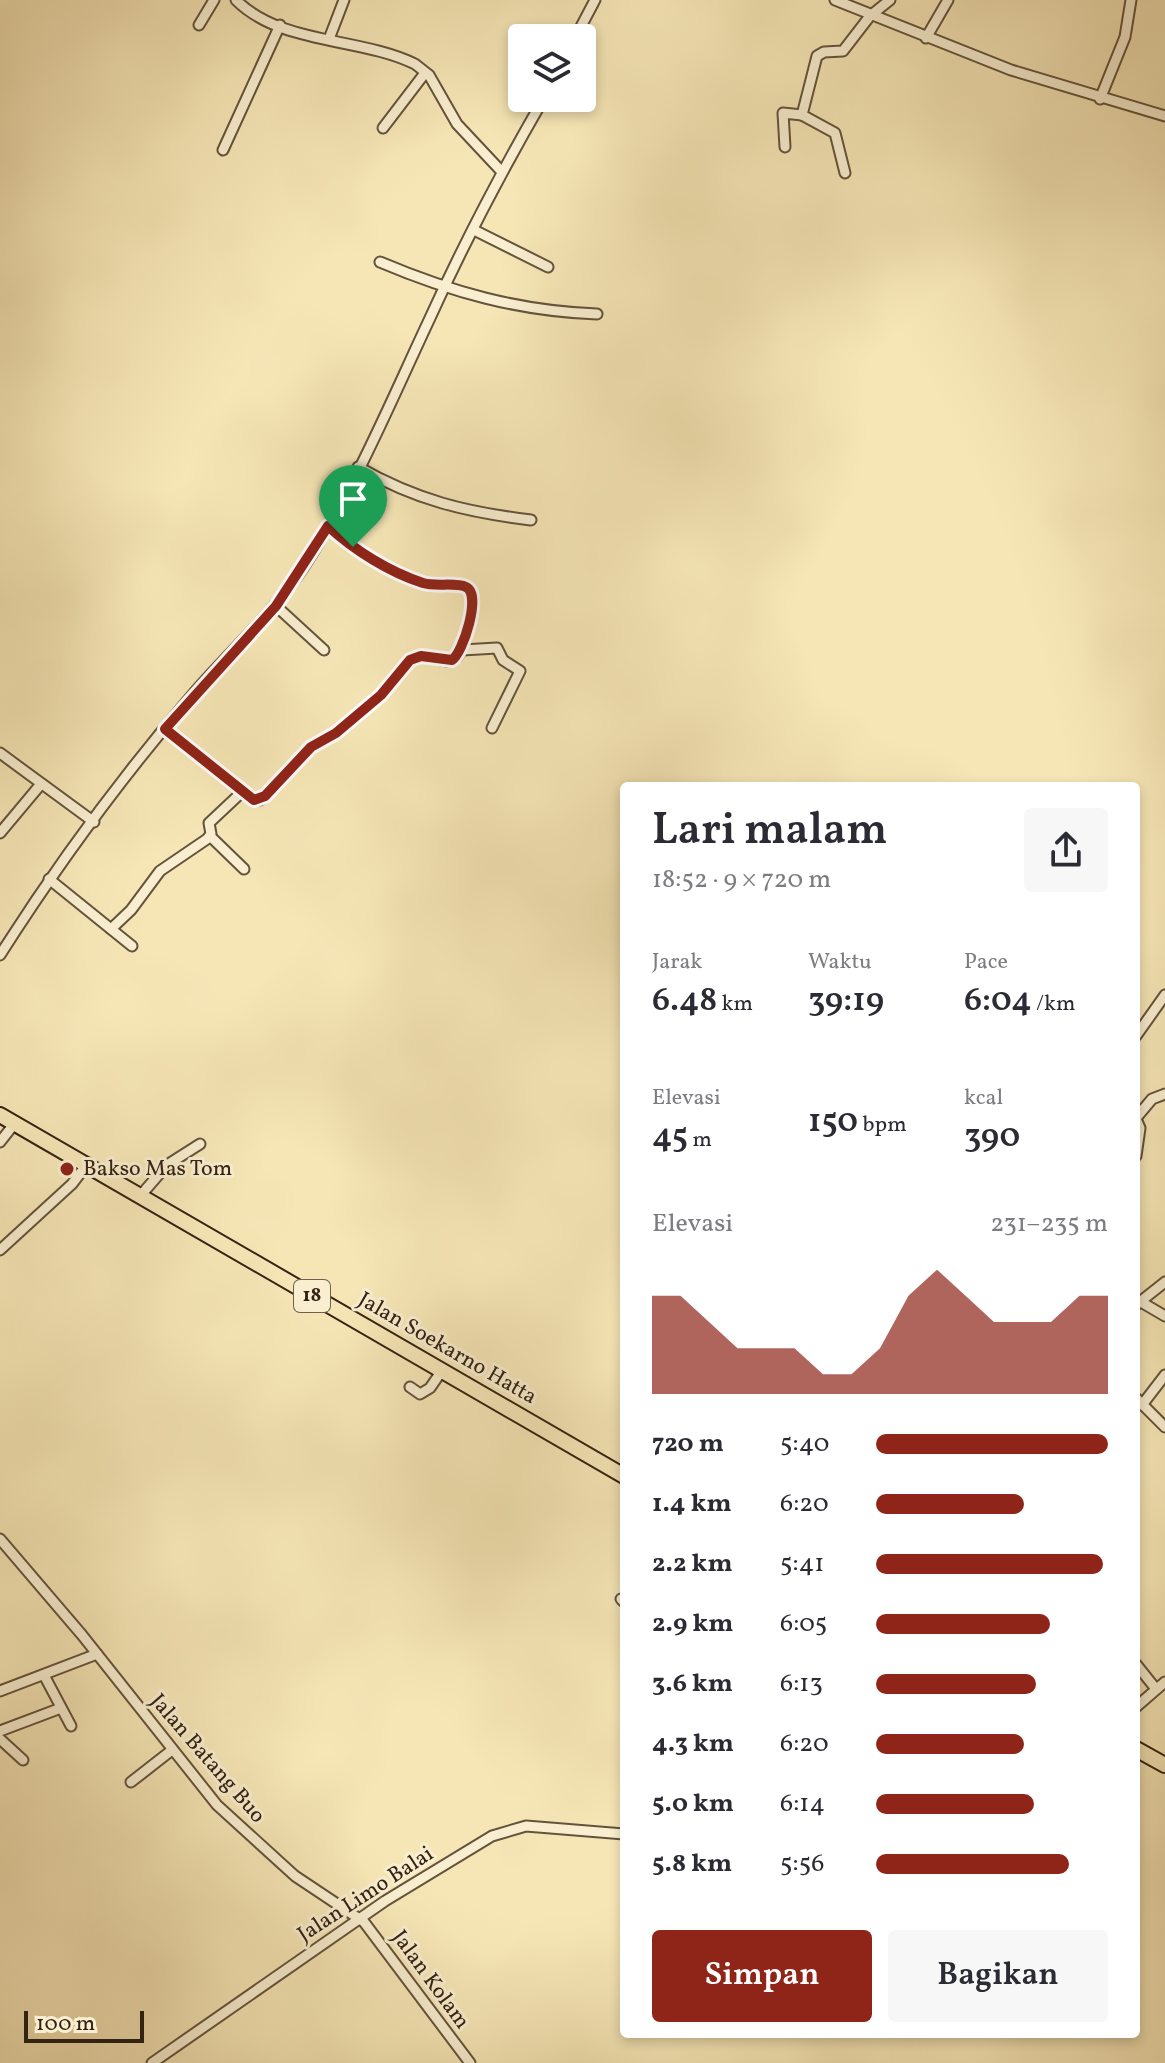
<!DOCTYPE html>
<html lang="id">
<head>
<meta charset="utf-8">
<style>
  :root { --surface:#fff; --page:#f7f7f7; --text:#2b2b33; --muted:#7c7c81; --accent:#8f2418 }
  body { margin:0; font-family:Vollkorn,serif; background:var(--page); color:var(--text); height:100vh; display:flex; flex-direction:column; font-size:30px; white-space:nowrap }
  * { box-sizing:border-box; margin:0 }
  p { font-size:26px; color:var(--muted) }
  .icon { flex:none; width:44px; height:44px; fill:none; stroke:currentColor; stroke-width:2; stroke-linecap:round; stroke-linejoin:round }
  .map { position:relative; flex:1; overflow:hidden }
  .drawer { position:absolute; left:620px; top:782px; width:520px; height:1256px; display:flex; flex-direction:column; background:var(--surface); border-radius:8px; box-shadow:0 4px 12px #0003 }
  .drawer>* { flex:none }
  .buttons { position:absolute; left:508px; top:24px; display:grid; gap:16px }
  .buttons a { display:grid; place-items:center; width:88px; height:88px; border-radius:8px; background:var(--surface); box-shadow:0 4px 12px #0003; font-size:40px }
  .scale { position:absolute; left:24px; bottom:20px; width:120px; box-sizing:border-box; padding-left:8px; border:4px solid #342213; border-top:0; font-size:22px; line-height:28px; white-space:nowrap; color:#342213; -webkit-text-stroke:6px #f9efd0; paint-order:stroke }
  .pin { position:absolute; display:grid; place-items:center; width:68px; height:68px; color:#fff; margin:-82px -34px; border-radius:50% 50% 50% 0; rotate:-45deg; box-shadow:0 0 8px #0007 }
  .pin .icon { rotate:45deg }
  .round { display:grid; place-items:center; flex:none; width:84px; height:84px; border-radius:8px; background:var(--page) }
  .overview { display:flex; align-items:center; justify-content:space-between; height:136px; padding:0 32px }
  h1 { font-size:44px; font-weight:600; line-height:60px }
  .stats { display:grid; grid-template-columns:repeat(3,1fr); gap:12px; height:136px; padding:8px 32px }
  .stats div { display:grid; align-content:center }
  .stats b { font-size:34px; font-weight:600 }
  .stats small { font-size:22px; font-weight:400 }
  .stats p { font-size:22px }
  .chart { height:224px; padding:16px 32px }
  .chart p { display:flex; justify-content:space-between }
  .chart svg { width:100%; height:144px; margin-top:8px; fill:var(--accent); opacity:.7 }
  .primary-button { display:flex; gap:16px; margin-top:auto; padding:16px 32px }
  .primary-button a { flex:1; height:92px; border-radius:8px; background:var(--accent); color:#fff; font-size:32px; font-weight:600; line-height:92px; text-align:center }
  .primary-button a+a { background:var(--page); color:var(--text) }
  ul { padding:0 32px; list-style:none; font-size:26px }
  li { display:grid; grid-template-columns:128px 96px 1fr; align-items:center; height:60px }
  li i { height:20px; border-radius:10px; background:var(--accent) }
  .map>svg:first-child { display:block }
</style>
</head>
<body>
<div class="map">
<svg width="1165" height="2063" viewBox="0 0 1165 2063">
  <rect width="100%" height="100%" fill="#f6e6b6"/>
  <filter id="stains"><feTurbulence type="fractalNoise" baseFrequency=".0025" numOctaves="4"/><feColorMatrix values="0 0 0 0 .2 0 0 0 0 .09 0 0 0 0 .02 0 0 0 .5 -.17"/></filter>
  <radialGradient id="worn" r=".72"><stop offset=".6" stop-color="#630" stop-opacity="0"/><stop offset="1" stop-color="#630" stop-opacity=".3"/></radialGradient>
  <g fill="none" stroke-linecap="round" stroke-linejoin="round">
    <defs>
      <g id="minor">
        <path d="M236 0C281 45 360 37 415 64L429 75 457 124 502 172"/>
        <polyline points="835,0 1011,70 1165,116"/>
        <polyline points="199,25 214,0"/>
        <polyline points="575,38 595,0"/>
        <polyline points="926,38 948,0"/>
        <polyline points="329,39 344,0"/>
        <polyline points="1100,99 1125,37 1131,0"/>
        <polyline points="383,128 425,73"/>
        <polyline points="785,147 783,113 802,115"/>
        <polyline points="223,150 280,25"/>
        <polyline points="845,173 835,133 802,115 817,56 824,52 843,51 870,16 890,0"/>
        <polyline points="474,230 548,267"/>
        <path d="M380 262C451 292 518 311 597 314"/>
        <path d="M358 467C416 500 465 512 531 520"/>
        <polyline points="276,606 324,650"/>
        <polyline points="462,650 497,648 503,660 520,671 492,728"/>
        <path d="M165 729 242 792 260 800 311 747 336 733 381 695 410 660 421 656 447 661 457 657C464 648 477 601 471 592 464 581 435 587 423 583 389 572 354 550 328 526"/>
        <polyline points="0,753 94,822"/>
        <polyline points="0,833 41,784"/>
        <polyline points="210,836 244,869"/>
        <polyline points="49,879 132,946"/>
        <polyline points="111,929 131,910 160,871 207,839 211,834 209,823 242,792"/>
        <path d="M0 955C58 864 124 774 194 693 231 650 274 613 305 565 355 488 391 401 430 318 464 243 503 169 544 98"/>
        <polyline points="1136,1036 1165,995"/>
        <polyline points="1136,1118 1152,1099 1165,1094"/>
        <polyline points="1136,1119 1140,1128 1136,1156"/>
        <polyline points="0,1142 15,1123"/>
        <polyline points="141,1195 167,1165 200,1144"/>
        <polyline points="0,1250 72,1184 88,1163"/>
        <polyline points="1141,1302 1165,1316"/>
        <polyline points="1136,1305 1165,1282"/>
        <polyline points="410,1387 420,1394 430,1388 441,1372"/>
        <polyline points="1136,1398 1165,1427"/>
        <polyline points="1142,1405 1165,1375"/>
        <polyline points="0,1539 82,1635 217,1805 295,1876 364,1922 470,2063"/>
        <polyline points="621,1599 624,1602"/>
        <polyline points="1136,1664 1156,1689"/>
        <polyline points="45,1677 71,1726"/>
        <polyline points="0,1691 97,1654"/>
        <polyline points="1136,1707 1165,1682"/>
        <polyline points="0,1731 61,1708"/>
        <polyline points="0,1739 23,1760"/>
        <polyline points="131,1782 172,1750"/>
        <polyline points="152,2063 385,1901 492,1836 526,1826 624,1834"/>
      </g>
      <g id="highway">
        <polyline points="0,1115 624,1476"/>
        <polyline points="1136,1749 1165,1765"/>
      </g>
    </defs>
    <use href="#minor" stroke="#64533c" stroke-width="13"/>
    <use href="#highway" stroke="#342213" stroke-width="18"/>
    <use href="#minor" stroke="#f9efd0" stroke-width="9"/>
    <use href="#highway" stroke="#f6e6b6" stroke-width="14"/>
  </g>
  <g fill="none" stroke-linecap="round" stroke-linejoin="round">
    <defs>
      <path id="route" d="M328 526C354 550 389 572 423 583 436 587 455 582 466 587 482 594 463 653 452 660L421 656 410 660 381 695 336 733 311 747 265 796 254 800 165 729 276 606Z"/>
    </defs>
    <use href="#route" stroke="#fff" stroke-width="16"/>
    <use href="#route" stroke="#8f2418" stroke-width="10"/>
  </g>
  <circle fill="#8f2418" stroke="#f9efd0" stroke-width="3" cx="67" cy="1169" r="8"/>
  <g text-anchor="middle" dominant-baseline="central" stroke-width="6" stroke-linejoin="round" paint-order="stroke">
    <rect fill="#f9efd0" stroke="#6f604c" stroke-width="2" x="294" y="1280" width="36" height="32" rx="6"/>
    <g font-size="20" font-weight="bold" fill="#342213">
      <text x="312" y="1296">18</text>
    </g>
    <g font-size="22" fill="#342213" stroke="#f9efd0" text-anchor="start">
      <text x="83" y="1169">Bakso Mas Tom</text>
    </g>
    <g font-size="22" fill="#342213" stroke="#f9efd0">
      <text transform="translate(447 1349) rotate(30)">Jalan Soekarno Hatta</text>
      <text transform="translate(207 1759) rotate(49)">Jalan Batang Buo</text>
      <text transform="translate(366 1895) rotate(-33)">Jalan Limo Balai</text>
      <text transform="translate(430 1980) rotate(54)">Jalan Kolam</text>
    </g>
  </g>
  <rect width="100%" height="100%" filter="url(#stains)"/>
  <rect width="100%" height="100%" fill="url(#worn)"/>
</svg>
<div class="buttons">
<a><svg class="icon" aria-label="layers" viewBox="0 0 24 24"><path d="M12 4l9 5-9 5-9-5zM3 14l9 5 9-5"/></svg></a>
</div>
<div class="scale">100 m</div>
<div class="pin" style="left:353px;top:547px;background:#1e9e55"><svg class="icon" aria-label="arrive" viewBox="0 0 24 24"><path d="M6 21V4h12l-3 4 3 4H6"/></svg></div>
<section class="drawer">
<div class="overview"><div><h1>Lari malam</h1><p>18:52 · 9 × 720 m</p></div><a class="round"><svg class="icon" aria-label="share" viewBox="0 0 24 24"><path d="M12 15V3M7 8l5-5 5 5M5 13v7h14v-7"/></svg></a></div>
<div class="stats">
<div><p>Jarak</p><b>6.48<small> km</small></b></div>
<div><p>Waktu</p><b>39:19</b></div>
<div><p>Pace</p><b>6:04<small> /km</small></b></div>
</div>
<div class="stats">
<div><p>Elevasi</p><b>45<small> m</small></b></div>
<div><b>150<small> bpm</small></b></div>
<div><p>kcal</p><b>390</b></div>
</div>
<div class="chart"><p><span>Elevasi</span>231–235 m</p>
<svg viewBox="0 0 160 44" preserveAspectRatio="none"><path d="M0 44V14L10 14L20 22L30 30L40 30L50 30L60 38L70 38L80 30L90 14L100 6L110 14L120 22L130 22L140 22L150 14L160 14V44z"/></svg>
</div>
<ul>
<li><b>720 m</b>5:40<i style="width:100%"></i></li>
<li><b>1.4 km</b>6:20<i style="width:64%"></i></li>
<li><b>2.2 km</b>5:41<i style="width:98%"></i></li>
<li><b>2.9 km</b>6:05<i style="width:75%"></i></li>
<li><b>3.6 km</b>6:13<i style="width:69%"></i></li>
<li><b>4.3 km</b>6:20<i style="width:64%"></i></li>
<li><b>5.0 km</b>6:14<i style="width:68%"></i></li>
<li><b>5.8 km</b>5:56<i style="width:83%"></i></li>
</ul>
<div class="primary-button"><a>Simpan</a><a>Bagikan</a></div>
</section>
</div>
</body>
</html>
